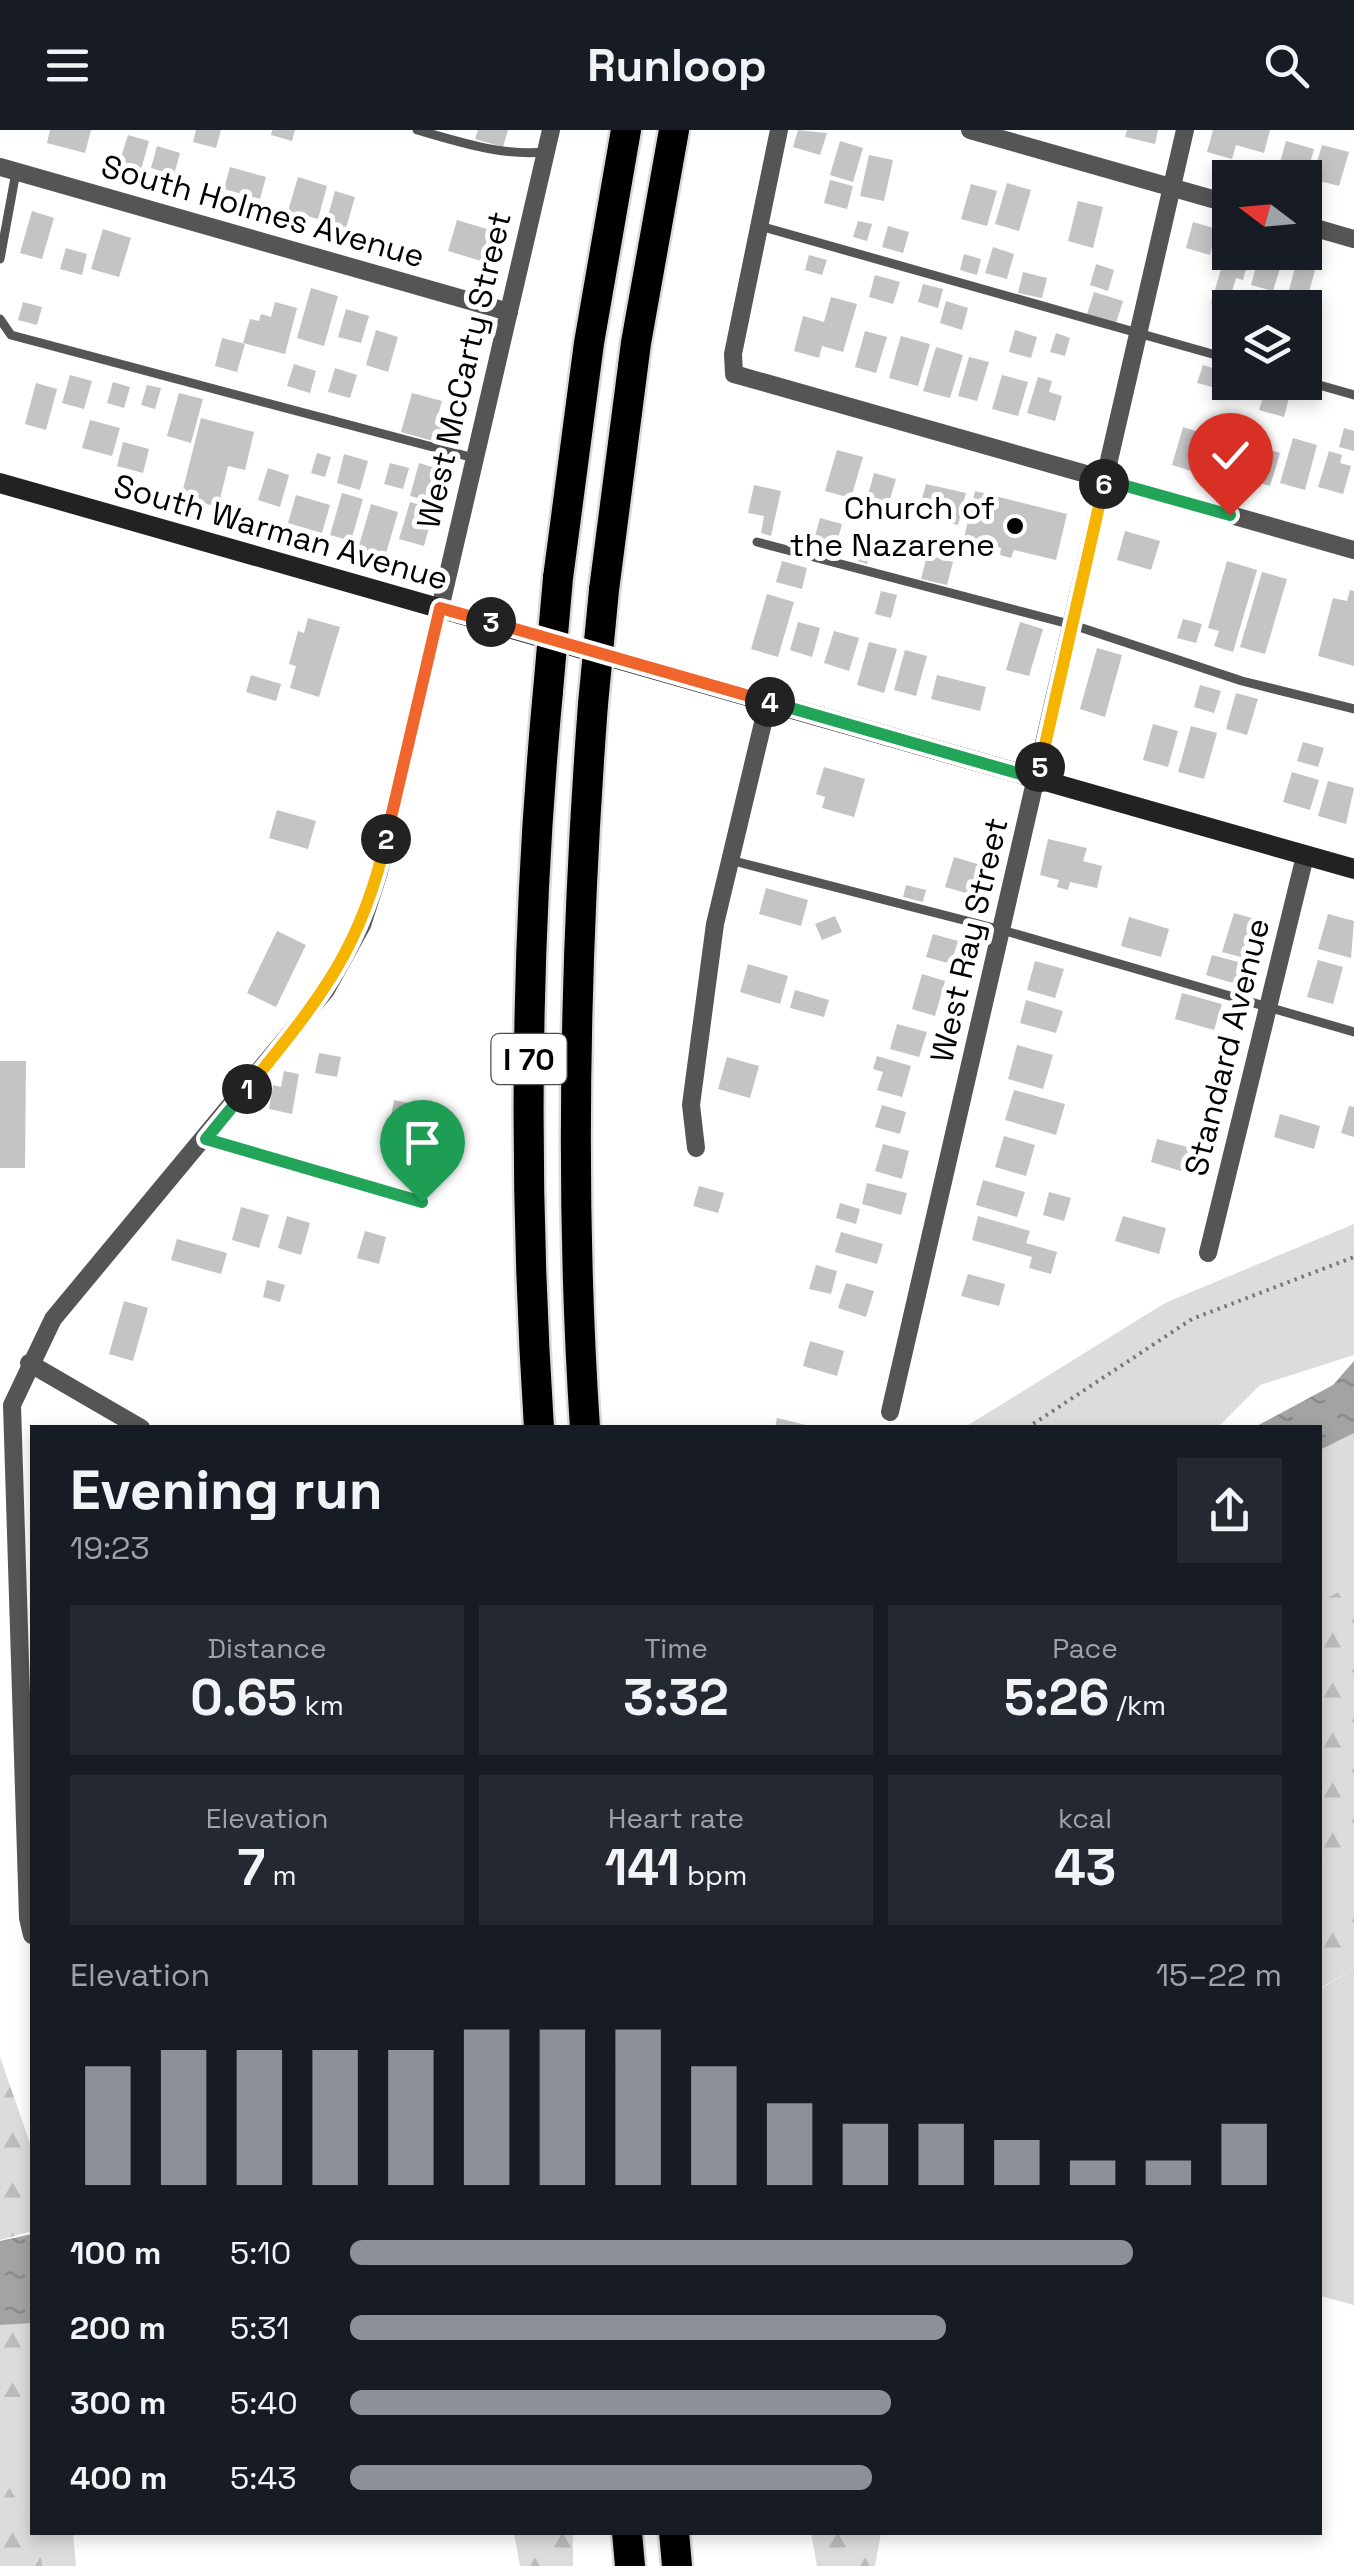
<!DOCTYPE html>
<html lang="en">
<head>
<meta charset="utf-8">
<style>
  :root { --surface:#171b24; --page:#242831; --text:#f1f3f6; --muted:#9ea1a6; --accent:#8c9099 }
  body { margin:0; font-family:"Space Grotesk",sans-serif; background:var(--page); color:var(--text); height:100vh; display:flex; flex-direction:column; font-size:38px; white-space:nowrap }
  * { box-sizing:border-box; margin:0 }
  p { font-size:32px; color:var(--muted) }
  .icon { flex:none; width:55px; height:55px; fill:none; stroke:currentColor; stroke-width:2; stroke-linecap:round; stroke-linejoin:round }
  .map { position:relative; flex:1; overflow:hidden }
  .panel { position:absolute; left:30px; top:1295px; width:1292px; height:1110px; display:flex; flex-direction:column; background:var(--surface); border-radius:0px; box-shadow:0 5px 15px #0003 }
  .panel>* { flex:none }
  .needle { width:65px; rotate:286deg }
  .fabs { position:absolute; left:1212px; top:30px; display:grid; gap:20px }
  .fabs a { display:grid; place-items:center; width:110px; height:110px; border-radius:0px; background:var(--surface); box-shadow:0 5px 15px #0003; font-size:50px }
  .pin { position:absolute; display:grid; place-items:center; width:85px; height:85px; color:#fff; margin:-102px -42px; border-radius:50% 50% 50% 0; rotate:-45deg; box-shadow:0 0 10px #0007 }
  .pin .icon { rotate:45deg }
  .km { position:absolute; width:50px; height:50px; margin:-25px; border-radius:50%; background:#222; color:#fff; font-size:28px; line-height:50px; text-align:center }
  .round { display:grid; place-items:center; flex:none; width:105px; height:105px; border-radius:0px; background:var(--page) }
  .summary { display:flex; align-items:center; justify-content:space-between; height:170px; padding:0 40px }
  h1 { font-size:55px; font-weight:600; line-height:75px }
  .figures { display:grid; grid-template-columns:repeat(3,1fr); gap:15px; height:170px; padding:10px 40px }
  .figures div { display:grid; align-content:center; border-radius:0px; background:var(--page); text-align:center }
  .figures b { font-size:50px; font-weight:600 }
  .figures small { font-size:28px; font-weight:400 }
  .figures p { font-size:28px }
  .chart { height:280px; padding:20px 40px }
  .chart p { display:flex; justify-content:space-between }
  .chart svg { width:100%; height:180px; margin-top:10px; stroke:var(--accent); stroke-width:6 }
  ul { padding:0 40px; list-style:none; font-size:32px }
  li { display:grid; grid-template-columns:160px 120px 1fr; align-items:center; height:75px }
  li i { height:25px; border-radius:12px; background:var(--accent) }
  header { display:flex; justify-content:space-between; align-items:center; height:130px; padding:0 40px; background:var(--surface); font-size:45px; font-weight:600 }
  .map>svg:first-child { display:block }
</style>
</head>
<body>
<header><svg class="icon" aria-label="menu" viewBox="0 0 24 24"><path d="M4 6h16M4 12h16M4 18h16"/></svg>Runloop<svg class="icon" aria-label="search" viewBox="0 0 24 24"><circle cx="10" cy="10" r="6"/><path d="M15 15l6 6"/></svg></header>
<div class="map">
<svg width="1354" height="2436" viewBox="0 0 1354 2436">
  <defs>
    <pattern id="forest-firs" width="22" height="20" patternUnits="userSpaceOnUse" patternTransform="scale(2.5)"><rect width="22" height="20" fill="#dcdcdc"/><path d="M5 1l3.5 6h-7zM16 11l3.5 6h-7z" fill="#bbb"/></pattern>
    <pattern id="water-ripples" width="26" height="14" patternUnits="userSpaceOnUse" patternTransform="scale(2.5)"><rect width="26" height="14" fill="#a3a3a3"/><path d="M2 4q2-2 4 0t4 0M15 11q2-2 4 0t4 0" fill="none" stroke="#8b8b8b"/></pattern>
  </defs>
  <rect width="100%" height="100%" fill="#fff"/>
  <g fill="#dcdcdc">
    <polygon points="1354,1094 1354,1225 1260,1255 1218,1297 965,1297 1165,1173"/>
    <polygon points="1354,1303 1354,1456 1320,1472 1320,1320"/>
    <polygon points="1354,1711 1354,1779 1320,1799 1320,1730"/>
    <polygon points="1354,1839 1354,2175 1320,2166 1320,1859"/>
    <polygon points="0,2267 32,2267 32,2393 0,2343"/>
    <polygon points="38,2403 73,2403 76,2436 42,2436"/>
  </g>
  <g fill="url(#forest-firs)">
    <polygon points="1354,1455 1354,1711 1320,1730 1320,1471"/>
    <polygon points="1354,1779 1354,1839 1320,1858 1320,1799"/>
    <polygon points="0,1927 32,2019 32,2101 0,2110"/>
    <polygon points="32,2193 32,2267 0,2267 0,2194"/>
    <polygon points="0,2343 32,2393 32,2402 40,2405 42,2436 0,2436"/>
    <polygon points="514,2403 573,2403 573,2436 520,2436"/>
    <polygon points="811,2403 881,2403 875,2436 817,2436"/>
  </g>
  <g fill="url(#water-ripples)">
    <polygon points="1354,1231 1354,1303 1320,1320 1320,1298 1255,1297 1333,1255"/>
    <polygon points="32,2104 32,2193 0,2195 0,2111"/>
  </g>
  <g fill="#c4c4c4">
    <polygon points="50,0 91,0 85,23 47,13"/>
    <polygon points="196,0 221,0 216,18 193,12"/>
    <polygon points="272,0 295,0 292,11 271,5"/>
    <polygon points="478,0 508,0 503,17 475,9"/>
    <polygon points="798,0 827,3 820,25 793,17"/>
    <polygon points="1127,0 1158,0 1155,14 1125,7"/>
    <polygon points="1213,0 1270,0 1264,23 1236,15 1232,29 1207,22"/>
    <polygon points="128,5 149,11 141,40 119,33"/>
    <polygon points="840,11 863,18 853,52 830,45"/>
    <polygon points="1286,11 1314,19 1306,48 1277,43"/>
    <polygon points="1322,15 1349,22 1339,56 1312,49"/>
    <polygon points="157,16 180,23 174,45 151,38"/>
    <polygon points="869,25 893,30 884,71 860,66"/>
    <polygon points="230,37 266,47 260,69 224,59"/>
    <polygon points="298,47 327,56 318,89 288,81"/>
    <polygon points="830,50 853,56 847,79 824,73"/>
    <polygon points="1007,53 1031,60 1019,101 995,94"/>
    <polygon points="971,54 997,61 987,96 961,89"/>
    <polygon points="335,61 355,67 346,98 326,93"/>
    <polygon points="1078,71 1103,77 1093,118 1068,111"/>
    <polygon points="32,81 54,88 42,129 20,123"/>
    <polygon points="457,90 490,100 481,131 448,121"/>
    <polygon points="858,91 872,94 867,111 853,107"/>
    <polygon points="1193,92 1217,99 1210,125 1186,118"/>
    <polygon points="888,96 909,102 903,123 882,117"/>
    <polygon points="103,99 131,108 119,147 91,139"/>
    <polygon points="1229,112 1230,122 1251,122 1243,150 1236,148 1227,178 1211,173"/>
    <polygon points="993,117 1014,124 1007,149 985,143"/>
    <polygon points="66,118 87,124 82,145 60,139"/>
    <polygon points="1260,122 1285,122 1273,161 1251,155"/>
    <polygon points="964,124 981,129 977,145 960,140"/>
    <polygon points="809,125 827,130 822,145 805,140"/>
    <polygon points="1298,127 1317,133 1307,169 1318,172 1314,187 1305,185 1305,178 1284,178"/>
    <polygon points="1096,134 1114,140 1108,161 1090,155"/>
    <polygon points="1023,142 1047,148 1042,168 1018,163"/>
    <polygon points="875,145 900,152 893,174 869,167"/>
    <polygon points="923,154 943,159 938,178 918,172"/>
    <polygon points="311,158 338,166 324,216 297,208"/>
    <polygon points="1094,162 1123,171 1116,193 1087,184"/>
    <polygon points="831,167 857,174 843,222 822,216 819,228 794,221 803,186 824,192"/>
    <polygon points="946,171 968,178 962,200 940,193"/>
    <polygon points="23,172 42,177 37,195 18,190"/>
    <polygon points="275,172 297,178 285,224 243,213 250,189 259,191 261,184 271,187"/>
    <polygon points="346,179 369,186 361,213 338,207"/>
    <polygon points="376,200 398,207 388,242 366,235"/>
    <polygon points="1015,200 1037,207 1031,228 1009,222"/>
    <polygon points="865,201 887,207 876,243 855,237"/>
    <polygon points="1056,203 1070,208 1065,226 1050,222"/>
    <polygon points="901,206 930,214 918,256 889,248"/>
    <polygon points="222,208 245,214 237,242 215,236"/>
    <polygon points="936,217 963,225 950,268 923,261"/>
    <polygon points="969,227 989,232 977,271 958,266"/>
    <polygon points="294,234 316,241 310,263 287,256"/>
    <polygon points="1203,235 1228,243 1223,260 1197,253"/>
    <polygon points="335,238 357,245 350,268 328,262"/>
    <polygon points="70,245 92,251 84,279 62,273"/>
    <polygon points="1002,245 1028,252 1018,286 992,279"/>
    <polygon points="1038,247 1052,251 1049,262 1062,266 1055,291 1027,283"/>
    <polygon points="113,252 130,257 124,278 107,273"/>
    <polygon points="36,253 57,259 46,300 25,294"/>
    <polygon points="147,255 161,258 155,279 141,275"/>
    <polygon points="1265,261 1289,268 1284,287 1259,280"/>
    <polygon points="179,263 203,269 191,313 167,306"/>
    <polygon points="412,263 442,271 438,285 446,287 443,299 458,303 454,317 401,302"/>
    <polygon points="201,288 254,302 245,340 228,336 218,377 181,367"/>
    <polygon points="90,290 120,298 112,326 82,318"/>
    <polygon points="1183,297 1208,305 1198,343 1172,335"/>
    <polygon points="1344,298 1354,301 1354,321 1339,317"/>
    <polygon points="1293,308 1317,315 1305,360 1280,353"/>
    <polygon points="123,312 149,319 143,343 117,336"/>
    <polygon points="1253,314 1280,323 1270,356 1243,348"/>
    <polygon points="837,320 863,327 851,368 825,361"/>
    <polygon points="1329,321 1342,325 1340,333 1351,336 1343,364 1318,357"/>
    <polygon points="317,323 331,327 325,347 311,343"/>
    <polygon points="344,324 368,331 360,360 337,353"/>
    <polygon points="390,333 409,338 403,359 384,354"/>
    <polygon points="419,333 442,340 433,372 410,366"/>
    <polygon points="268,338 289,345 280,377 258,370"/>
    <polygon points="874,343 896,349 885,386 864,380"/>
    <polygon points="926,354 966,363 958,395 932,388 935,375 921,372"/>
    <polygon points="754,355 781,361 771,406 761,403 764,386 748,383"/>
    <polygon points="975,361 1067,384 1056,430 1014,420 1011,428 1000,425 1001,418 964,408"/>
    <polygon points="342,363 363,369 351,411 330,405"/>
    <polygon points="296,365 330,375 322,403 288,393"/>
    <polygon points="410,372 434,379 424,416 399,409"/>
    <polygon points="371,374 398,382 385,427 358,419"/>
    <polygon points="820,388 842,394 836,416 814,410"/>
    <polygon points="1125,401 1160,411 1151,440 1117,430"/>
    <polygon points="857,406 874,411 867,434 851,429"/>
    <polygon points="927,425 953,432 947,455 921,449"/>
    <polygon points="782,431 807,438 802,459 776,452"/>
    <polygon points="1227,431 1257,440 1233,522 1214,516 1219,501 1208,498"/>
    <polygon points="1262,442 1287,449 1265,524 1240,517"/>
    <polygon points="1350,460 1354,461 1354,536 1318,526 1333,468 1347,471"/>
    <polygon points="881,461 897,465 891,488 875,484"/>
    <polygon points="767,464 794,472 778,527 751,519"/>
    <polygon points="308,488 340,497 319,567 290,558 296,536 289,534 298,501 304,503"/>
    <polygon points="1183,489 1202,494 1196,513 1177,508"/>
    <polygon points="798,492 820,498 812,527 790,520"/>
    <polygon points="1020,492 1043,499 1029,546 1006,540"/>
    <polygon points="834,501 859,508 849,541 824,533"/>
    <polygon points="869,512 897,519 884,563 857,555"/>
    <polygon points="1097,518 1122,525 1105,587 1080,579"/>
    <polygon points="905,520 927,526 916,566 894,560"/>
    <polygon points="251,545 281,554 276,571 246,562"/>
    <polygon points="937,545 986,557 980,581 931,569"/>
    <polygon points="1200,555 1221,561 1214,583 1194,577"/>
    <polygon points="1236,563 1258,569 1247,605 1226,599"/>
    <polygon points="1153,594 1178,601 1168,637 1143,630"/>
    <polygon points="1191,596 1217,603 1204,649 1178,642"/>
    <polygon points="1303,612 1324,618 1318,637 1297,631"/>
    <polygon points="824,637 865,649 854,687 822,678 825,667 816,664"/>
    <polygon points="1292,642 1319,650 1310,680 1283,672"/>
    <polygon points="1328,651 1354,658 1346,694 1318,686"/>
    <polygon points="277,680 316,691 308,719 269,708"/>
    <polygon points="1048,709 1087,718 1083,731 1102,736 1097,758 1070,752 1068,760 1057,757 1059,750 1040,745"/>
    <polygon points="954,727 981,735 973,765 945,757"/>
    <polygon points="906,755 926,760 923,772 903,767"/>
    <polygon points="766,758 808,770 801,796 759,784"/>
    <polygon points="1234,783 1259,790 1248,829 1222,822"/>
    <polygon points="1328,784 1354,791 1351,828 1318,819"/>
    <polygon points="835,786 842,802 822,810 815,794"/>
    <polygon points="1129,787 1169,799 1161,827 1121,816"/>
    <polygon points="277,801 306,815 276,877 247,863"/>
    <polygon points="933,804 958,811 951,834 926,827"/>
    <polygon points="1212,825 1242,833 1236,854 1206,845"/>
    <polygon points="1318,830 1343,837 1333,874 1307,867"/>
    <polygon points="1035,831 1064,839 1055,868 1027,860"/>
    <polygon points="748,834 788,846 780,874 740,862"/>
    <polygon points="922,844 945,851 935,886 912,879"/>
    <polygon points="795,860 829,870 824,887 790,878"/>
    <polygon points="1182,863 1222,874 1214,900 1175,889"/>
    <polygon points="1026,870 1063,881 1056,903 1020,893"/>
    <polygon points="897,894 927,902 919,927 890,919"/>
    <polygon points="1017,915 1053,925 1043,959 1008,949"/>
    <polygon points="319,923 341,927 337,947 315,943"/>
    <polygon points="877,926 911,936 902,967 877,960 883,942 873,939"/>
    <polygon points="727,927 759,936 750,968 718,959"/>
    <polygon points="0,931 26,931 25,1038 0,1038"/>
    <polygon points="284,941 299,944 292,984 269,979 273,955 281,957"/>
    <polygon points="1014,960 1065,974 1056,1005 1005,990"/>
    <polygon points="394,970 418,975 412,1008 388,1004"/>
    <polygon points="882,975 906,982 900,1004 875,997"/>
    <polygon points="1349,976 1354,977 1354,1007 1341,1003"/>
    <polygon points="1280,984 1320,996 1314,1019 1274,1007"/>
    <polygon points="1004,1006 1035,1015 1026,1046 995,1037"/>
    <polygon points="1157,1009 1195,1019 1188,1043 1151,1032"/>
    <polygon points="883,1014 909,1021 902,1049 875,1041"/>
    <polygon points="983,1050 1025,1062 1017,1087 976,1075"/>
    <polygon points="867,1053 907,1063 901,1085 862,1074"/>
    <polygon points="699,1056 724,1063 718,1083 693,1076"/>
    <polygon points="1049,1062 1071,1068 1064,1091 1043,1085"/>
    <polygon points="840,1073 860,1079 856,1094 836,1088"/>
    <polygon points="241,1077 269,1085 259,1118 232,1110"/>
    <polygon points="287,1086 310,1093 301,1125 278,1118"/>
    <polygon points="978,1086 1030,1101 1026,1113 1057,1122 1051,1144 1029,1138 1032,1127 972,1110"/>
    <polygon points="1123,1086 1166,1098 1159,1124 1115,1111"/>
    <polygon points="365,1101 386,1107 379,1134 357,1128"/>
    <polygon points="841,1102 883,1114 877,1134 835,1122"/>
    <polygon points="177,1109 227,1123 221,1144 171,1130"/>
    <polygon points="816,1135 837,1141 831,1164 809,1159"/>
    <polygon points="968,1144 1005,1154 999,1176 961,1166"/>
    <polygon points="267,1150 285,1155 280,1172 263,1167"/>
    <polygon points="846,1153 874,1161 866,1187 838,1178"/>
    <polygon points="124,1171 148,1178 133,1231 109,1224"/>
    <polygon points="810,1211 844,1221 837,1246 803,1236"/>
    <polygon points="777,1288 810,1296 810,1298 775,1298"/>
  </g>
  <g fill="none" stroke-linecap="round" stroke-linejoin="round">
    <defs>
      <g id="highway">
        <polyline points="558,448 589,213 626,0"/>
        <polyline points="604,460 636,213 674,0"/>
        <path d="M539 1298C523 1053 525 806 548 561"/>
        <path d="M585 1298C569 1057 575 815 593 574"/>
        <polyline points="627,2402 630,2436"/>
        <polyline points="674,2402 677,2436"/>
      </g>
    </defs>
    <use href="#highway" stroke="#dbdbdb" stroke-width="35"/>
    <polyline stroke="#777" stroke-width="4" stroke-dasharray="2.5 5" stroke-linecap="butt" points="1027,1298 1192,1189 1354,1127"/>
    <g stroke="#555" stroke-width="9">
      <path d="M417 0C460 12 500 26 545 22"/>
      <polyline points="756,95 1230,229"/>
      <polyline points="0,129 16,42"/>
      <polyline points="0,189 11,205 474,328"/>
      <polyline points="1305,251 1354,265"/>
      <polyline points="757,412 1073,495 1242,551 1354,579"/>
      <polyline points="730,730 1002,800 1354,902"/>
    </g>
    <g stroke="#555" stroke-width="18">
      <polyline points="779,0 733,224 734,244 1354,420"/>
      <polyline points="970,0 1230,74"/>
      <polyline points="0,37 509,182"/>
      <polyline points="1305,95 1354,109"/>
      <polyline points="206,1009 422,1072"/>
      <polyline points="696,1018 691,975 715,794 768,572"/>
      <polyline points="1208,1123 1305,726"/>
      <polyline points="29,1233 141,1298"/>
      <polyline points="890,1282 1185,0"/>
      <polyline points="32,1805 28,1788 12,1275 53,1189 326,860 362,795 379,742 551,0"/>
    </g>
    <polyline stroke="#222" stroke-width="20" points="0,353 1354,739"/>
    <use href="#highway" stroke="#000" stroke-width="30"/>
    <defs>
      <g id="highway-bridge">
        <polyline points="548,561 558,448"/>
        <polyline points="593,574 604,460"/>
      </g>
    </defs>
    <use href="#highway-bridge" stroke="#dbdbdb" stroke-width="35" stroke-linecap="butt"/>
    <use href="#highway-bridge" stroke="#000" stroke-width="30"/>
  </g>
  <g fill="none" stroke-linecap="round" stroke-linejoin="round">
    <defs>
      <polyline id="split-1" points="247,959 206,1009 422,1072"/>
      <path id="split-2" d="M247 959C317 872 361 821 386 709"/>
      <polyline id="split-3" points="386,709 440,478 491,492"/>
      <polyline id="split-4" points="491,492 770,572"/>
      <polyline id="split-5" points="770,572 1038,649 1040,637"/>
      <polyline id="split-6" points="1040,637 1104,354"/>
      <polyline id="split-7" points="1104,354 1105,350 1230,385"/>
    </defs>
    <use href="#split-1" stroke="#fff" stroke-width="20"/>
    <use href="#split-2" stroke="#fff" stroke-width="20"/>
    <use href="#split-3" stroke="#fff" stroke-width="20"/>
    <use href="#split-4" stroke="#fff" stroke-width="20"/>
    <use href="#split-5" stroke="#fff" stroke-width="20"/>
    <use href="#split-6" stroke="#fff" stroke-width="20"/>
    <use href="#split-7" stroke="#fff" stroke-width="20"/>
    <use href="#split-1" stroke="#22a559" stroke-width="12"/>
    <use href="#split-2" stroke="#f5b400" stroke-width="12"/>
    <use href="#split-3" stroke="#f0652b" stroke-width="12"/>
    <use href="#split-4" stroke="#f0652b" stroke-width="12"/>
    <use href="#split-5" stroke="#22a559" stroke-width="12"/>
    <use href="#split-6" stroke="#f5b400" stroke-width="12"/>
    <use href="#split-7" stroke="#22a559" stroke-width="12"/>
  </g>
  <circle fill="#000" stroke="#fff" stroke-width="4" cx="1015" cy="396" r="10"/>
  <g text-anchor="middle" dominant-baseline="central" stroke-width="10" stroke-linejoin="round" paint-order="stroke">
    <rect fill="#fff" stroke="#4c4c4c" stroke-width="2.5" x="491.5" y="904" width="75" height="50" rx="8"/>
    <g font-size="30" font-weight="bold" fill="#000">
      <text x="529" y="929">I 70</text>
    </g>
    <g font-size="32" fill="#000" stroke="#fff">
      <text transform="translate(263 81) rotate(16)">South Holmes Avenue</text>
      <text transform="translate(464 240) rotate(-77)">West McCarty Street</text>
      <text transform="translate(281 402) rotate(16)">South Warman Avenue</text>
      <text transform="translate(969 810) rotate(-77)">West Ray Street</text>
      <text transform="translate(1227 917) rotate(-76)">Standard Avenue</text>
    </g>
    <g font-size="32" fill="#000" stroke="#fff" text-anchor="end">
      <text x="995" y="378">Church of<tspan x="995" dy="37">the Nazarene</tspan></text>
    </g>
  </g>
</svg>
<div class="fabs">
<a><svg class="needle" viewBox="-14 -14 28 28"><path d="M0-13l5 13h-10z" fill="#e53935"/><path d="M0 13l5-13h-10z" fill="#9ea1a6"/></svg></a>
<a><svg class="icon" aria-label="layers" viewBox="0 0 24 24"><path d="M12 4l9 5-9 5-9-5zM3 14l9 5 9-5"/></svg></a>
</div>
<div class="pin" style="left:422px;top:1072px;background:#1e9e55"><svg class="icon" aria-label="arrive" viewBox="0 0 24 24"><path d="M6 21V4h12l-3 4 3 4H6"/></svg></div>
<div class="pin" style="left:1230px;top:385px;background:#d93025"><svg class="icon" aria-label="check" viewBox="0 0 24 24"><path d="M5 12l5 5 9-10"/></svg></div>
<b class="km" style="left:247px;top:959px">1</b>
<b class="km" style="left:386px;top:709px">2</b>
<b class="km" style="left:491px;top:492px">3</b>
<b class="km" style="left:770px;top:572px">4</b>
<b class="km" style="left:1040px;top:637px">5</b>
<b class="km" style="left:1104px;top:354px">6</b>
<section class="panel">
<div class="summary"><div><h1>Evening run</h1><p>19:23</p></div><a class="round"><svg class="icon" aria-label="share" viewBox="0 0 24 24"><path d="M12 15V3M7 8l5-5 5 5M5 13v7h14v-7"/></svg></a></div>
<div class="figures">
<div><p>Distance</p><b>0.65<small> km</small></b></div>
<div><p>Time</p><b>3:32</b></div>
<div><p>Pace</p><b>5:26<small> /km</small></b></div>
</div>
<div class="figures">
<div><p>Elevation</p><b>7<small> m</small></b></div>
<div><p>Heart rate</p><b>141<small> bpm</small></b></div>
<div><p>kcal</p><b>43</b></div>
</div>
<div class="chart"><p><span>Elevation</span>15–22 m</p>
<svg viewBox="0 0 160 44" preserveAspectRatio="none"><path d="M5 44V15M15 44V11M25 44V11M35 44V11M45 44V11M55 44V6M65 44V6M75 44V6M85 44V15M95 44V24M105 44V29M115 44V29M125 44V33M135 44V38M145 44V38M155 44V29"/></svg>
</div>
<ul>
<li><b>100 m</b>5:10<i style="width:84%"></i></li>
<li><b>200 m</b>5:31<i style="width:64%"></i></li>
<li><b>300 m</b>5:40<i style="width:58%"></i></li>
<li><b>400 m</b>5:43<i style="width:56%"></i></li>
</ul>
</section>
</div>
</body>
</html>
